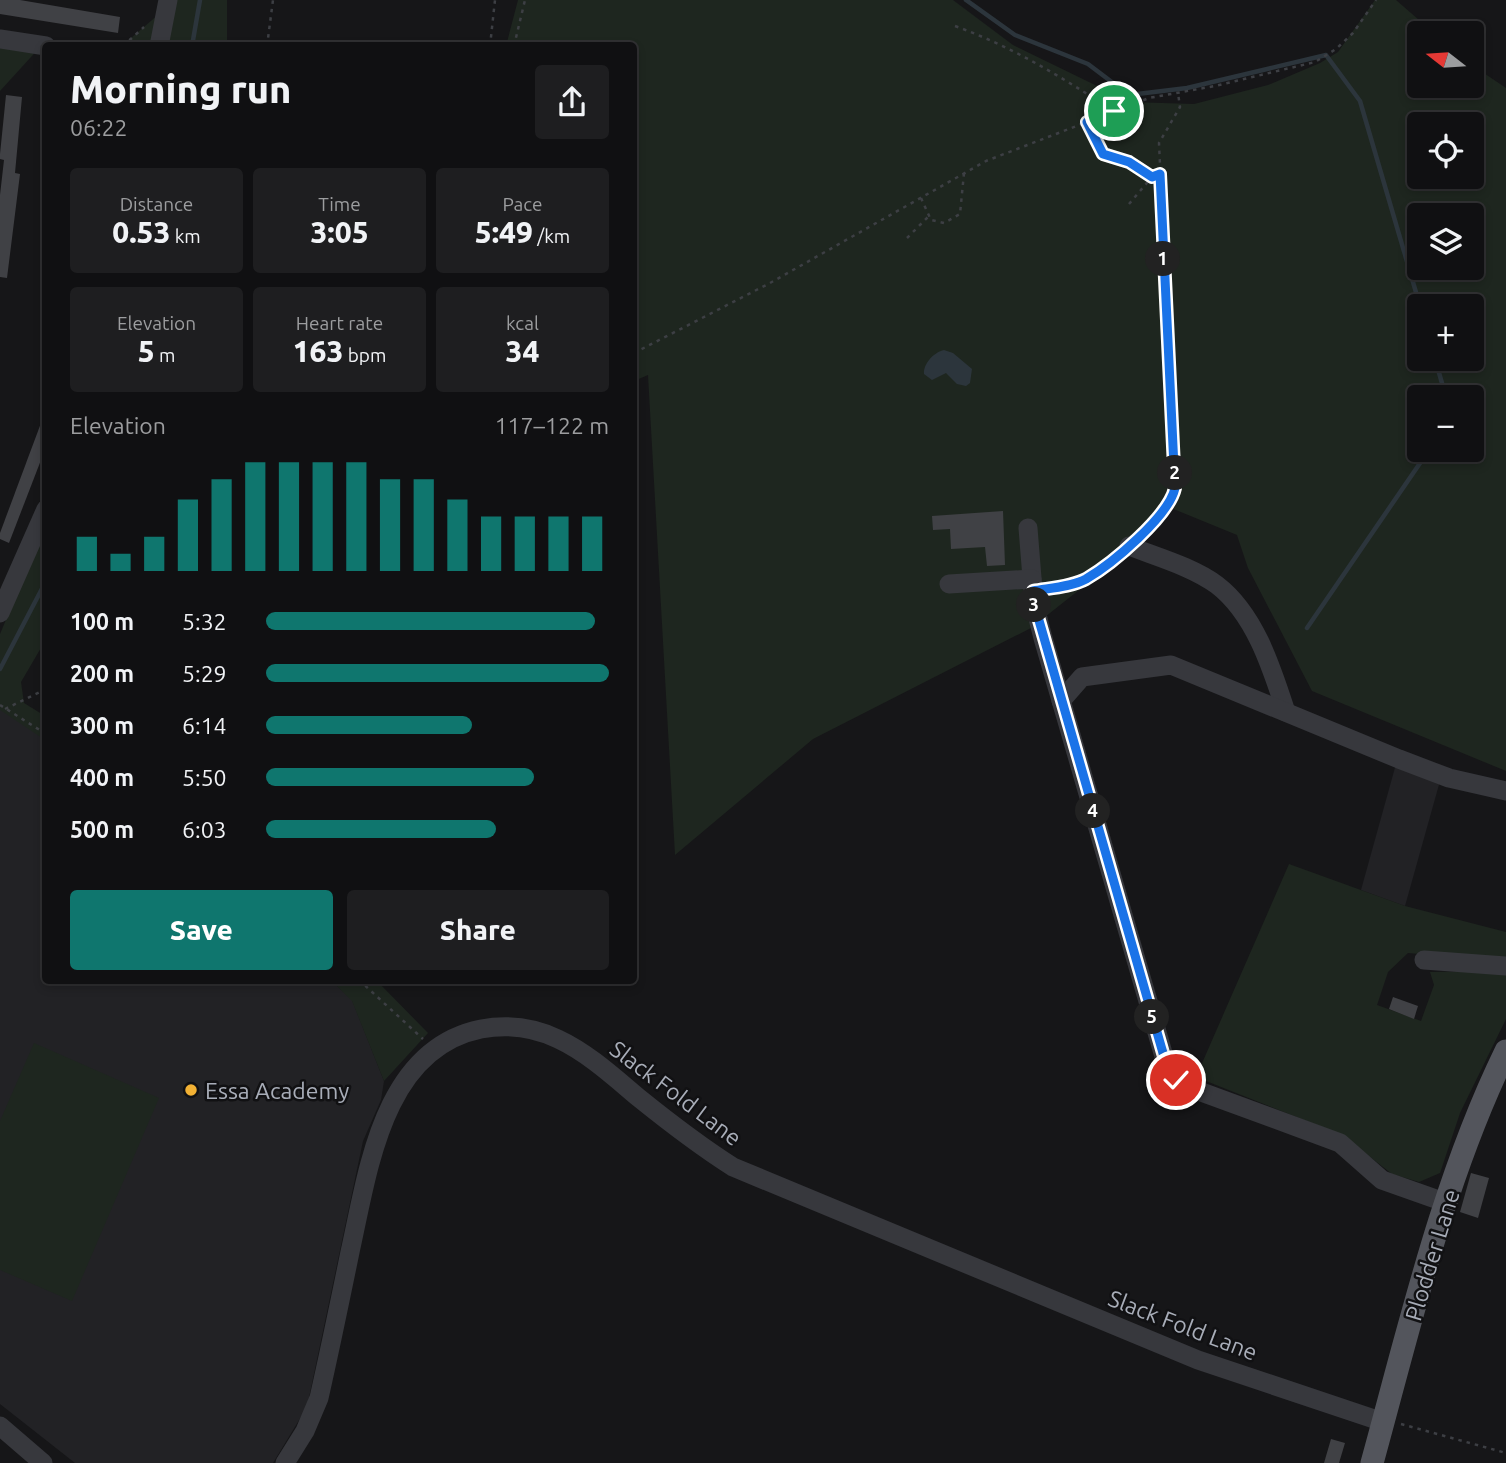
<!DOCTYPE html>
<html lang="en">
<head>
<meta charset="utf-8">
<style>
  :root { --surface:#101012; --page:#1e1e20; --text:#f1f3f6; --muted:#9c9d9f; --line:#303032; --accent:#0f766e }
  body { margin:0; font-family:Ubuntu,sans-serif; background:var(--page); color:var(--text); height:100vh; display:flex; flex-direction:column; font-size:26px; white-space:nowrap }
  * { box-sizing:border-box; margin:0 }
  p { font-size:23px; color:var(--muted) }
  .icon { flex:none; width:38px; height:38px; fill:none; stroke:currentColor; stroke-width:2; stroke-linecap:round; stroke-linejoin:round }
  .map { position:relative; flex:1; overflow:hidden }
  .sheet { position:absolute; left:42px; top:42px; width:595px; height:942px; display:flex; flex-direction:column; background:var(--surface); border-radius:7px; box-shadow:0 4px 10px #0003,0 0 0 2px var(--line) }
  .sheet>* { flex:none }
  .needle { width:46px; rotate:287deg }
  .tools { position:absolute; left:1407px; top:21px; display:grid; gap:14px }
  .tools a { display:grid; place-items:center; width:77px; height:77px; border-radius:7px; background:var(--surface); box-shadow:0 4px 10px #0003,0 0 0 2px var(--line); font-size:35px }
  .pin { position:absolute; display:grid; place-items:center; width:60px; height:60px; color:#fff; margin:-30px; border:4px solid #fff; border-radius:50%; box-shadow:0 2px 7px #0007 }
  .km { position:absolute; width:35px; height:35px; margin:-18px; border-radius:50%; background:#222; color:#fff; font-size:19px; line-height:35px; text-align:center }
  .round { display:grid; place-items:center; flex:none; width:74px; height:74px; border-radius:7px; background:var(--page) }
  .overview { display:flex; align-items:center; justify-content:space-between; height:119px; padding:0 28px }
  h1 { font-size:38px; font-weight:800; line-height:52px }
  .metrics { display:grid; grid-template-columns:repeat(3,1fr); gap:10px; height:119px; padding:7px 28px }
  .metrics div { display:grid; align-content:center; border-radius:7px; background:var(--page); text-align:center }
  .metrics b { font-size:30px; font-weight:800 }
  .metrics small { font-size:19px; font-weight:400 }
  .metrics p { font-size:19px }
  .chart { height:196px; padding:14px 28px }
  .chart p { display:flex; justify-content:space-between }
  .chart svg { width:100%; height:126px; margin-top:7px; stroke:var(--accent); stroke-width:6 }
  .cta { display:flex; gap:14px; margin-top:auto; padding:14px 28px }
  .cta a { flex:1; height:80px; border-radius:7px; background:var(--accent); color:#fff; font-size:28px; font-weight:800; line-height:80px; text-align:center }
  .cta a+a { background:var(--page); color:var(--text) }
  ul { padding:0 28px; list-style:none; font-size:23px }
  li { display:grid; grid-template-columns:112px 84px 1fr; align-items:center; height:52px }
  li i { height:18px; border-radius:9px; background:var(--accent) }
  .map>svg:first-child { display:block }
</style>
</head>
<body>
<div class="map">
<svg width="1506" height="1463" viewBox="0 0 1506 1463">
  <rect width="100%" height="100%" fill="#161618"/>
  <g fill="#222225">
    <polygon points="0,709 45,738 46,980 331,980 352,1000 384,1081 381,1100 363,1141 307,1407 273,1463 75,1463 0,1404"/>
    <polygon points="1396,764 1440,781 1405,906 1361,890"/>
  </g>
  <g fill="#1e261f" fill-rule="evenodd">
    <polygon points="174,0 227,0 227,45 165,46"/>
    <path d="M518 0H953L1013 45 1130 102 1194 104 1268 85 1320 63 1338 52 1375 0H1396L1434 33H1419V86H1472V65L1506 88V771L1312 691 1248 568 1237 535 1171 508 1117 560 1031 628 813 739 675 855 648 375 634 381V46H506ZM1419 124H1472V177H1419ZM1419 215H1472V268H1419ZM1419 306H1472V359H1419ZM1419 397H1472V450H1419Z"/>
    <polygon points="166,8 159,45 123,45"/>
    <polygon points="0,39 41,46 0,91"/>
    <polygon points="45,527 45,641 21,682 24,703 45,716 45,740 0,710 0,634"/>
    <polygon points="1289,864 1405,906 1506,932 1506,962 1408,953 1388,972 1377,1005 1421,1021 1434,985 1430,972 1489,971 1506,975 1506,1019 1460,1113 1440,1173 1419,1182 1392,1174 1342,1135 1196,1077"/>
    <polygon points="331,980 376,980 428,1033 384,1081 352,1001"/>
    <polygon points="34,1043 159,1098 72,1301 0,1270 0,1121"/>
  </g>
  <path fill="#2c353c" d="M944 350 953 353 972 369 970 383 966 386 957 384 946 373 932 380 924 374C923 364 934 352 944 350Z"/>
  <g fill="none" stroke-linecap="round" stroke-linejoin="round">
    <g stroke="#2c353c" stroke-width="4.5">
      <polyline points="966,0 1015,35 1088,64 1129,95 1187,88 1326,55 1360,101 1420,306"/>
      <polyline points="192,46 200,0"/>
      <polyline points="1435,359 1446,397"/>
      <polyline points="1307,628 1429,450"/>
      <polyline points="0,669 46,581"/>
    </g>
  </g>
  <g fill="#404145">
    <polygon points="0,0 20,0 120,17 118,33 0,14"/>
    <polygon points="6,95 22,97 15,173 20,174 7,278 0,277 0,195 4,160 0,159 0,154"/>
    <polygon points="44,415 46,447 9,543 0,539 0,533"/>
    <polygon points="1003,511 1005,565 987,566 985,547 951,549 950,529 933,530 932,516"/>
    <polygon points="1393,997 1418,1006 1414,1019 1389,1009"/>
    <polygon points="1471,1173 1489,1178 1478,1218 1460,1212"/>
    <polygon points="1331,1439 1345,1443 1339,1463 1324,1463"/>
  </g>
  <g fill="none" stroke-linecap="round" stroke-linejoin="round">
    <g stroke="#3d3f44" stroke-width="2.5" stroke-dasharray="3.5 5" stroke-linecap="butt">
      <path d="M955 26C1015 48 1061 77 1114 111"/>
      <polyline points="123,46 144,27"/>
      <polyline points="267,46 273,0"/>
      <polyline points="490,46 495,0"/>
      <polyline points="514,46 525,0"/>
      <polyline points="1087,122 1103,154 1129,162 1152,177 1158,174"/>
      <polyline points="921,198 931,220 944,223 960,214 964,173"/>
      <polyline points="1129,204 1152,177"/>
      <polyline points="907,238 929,216"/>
      <polyline points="634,353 770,283 986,161 1149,98 1215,86 1315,62 1336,49 1353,33 1376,0"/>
      <polyline points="1142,532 1172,502 1175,488 1159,143 1180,107 1178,93"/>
      <polyline points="1049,588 1084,580 1117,556"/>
      <polyline points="0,705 46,734"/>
      <polyline points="5,709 46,689"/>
      <polyline points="359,980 423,1039"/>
      <polyline points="1401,1424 1506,1453"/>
    </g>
    <g stroke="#37383d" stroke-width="19">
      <polyline points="0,39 46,46"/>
      <polyline points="159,46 168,0"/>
      <polyline points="1028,528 1034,603 1043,638 1167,1067 1176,1080 1196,1090 1340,1143 1382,1180 1447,1203"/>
      <path d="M1129 546C1157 557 1193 567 1217 585 1255 614 1272 669 1286 712"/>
      <polyline points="949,584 1032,579"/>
      <polyline points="0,613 46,509"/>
      <polyline points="1061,701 1082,677 1171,665 1399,759 1449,778 1506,791"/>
      <polyline points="1424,960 1506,966"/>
      <polyline points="0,1426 43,1463"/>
      <path d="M285 1463 305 1431 319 1398C330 1349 340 1301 350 1252 368 1172 382 1049 481 1029 508 1024 533 1027 558 1039 588 1053 614 1077 639 1098 670 1123 700 1146 733 1167L1198 1360 1383 1422"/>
    </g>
    <path stroke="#53555c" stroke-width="23" d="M1372 1463C1410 1325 1443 1180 1506 1051"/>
  </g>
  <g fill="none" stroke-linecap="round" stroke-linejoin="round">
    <defs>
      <path id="route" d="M1114 111 1087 122 1103 154 1129 162 1152 177 1160 174 1175 488C1169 516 1112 564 1086 579 1071 587 1050 588 1033 591L1034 603 1167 1067 1176 1080"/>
    </defs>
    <use href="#route" stroke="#fff" stroke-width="14"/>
    <use href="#route" stroke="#1a73e8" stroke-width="9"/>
  </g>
  <circle fill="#f2b134" stroke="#111113" stroke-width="2.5" cx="191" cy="1090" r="7"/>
  <g text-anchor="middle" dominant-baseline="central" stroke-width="5" stroke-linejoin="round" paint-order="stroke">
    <g font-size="23" fill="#a8adb8" stroke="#111113" text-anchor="start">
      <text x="205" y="1090">Essa Academy</text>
    </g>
    <g font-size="23" fill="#a8adb8" stroke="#111113">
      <text transform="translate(676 1093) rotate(37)">Slack Fold Lane</text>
      <text transform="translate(1432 1255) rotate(-73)">Plodder Lane</text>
      <text transform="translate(1183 1325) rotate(21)">Slack Fold Lane</text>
    </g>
  </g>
</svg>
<div class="tools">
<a><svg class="needle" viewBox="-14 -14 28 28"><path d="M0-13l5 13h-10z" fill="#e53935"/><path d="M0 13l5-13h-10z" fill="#9c9d9f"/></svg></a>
<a><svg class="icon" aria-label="locate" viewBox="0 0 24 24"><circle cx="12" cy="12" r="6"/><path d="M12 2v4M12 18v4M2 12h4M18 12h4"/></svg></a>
<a><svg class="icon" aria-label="layers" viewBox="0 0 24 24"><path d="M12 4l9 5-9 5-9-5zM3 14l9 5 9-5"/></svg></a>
<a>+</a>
<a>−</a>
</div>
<div class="pin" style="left:1114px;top:111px;background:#1e9e55"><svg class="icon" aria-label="arrive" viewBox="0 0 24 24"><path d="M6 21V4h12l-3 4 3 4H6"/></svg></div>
<div class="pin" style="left:1176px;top:1080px;background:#d93025"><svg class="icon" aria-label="check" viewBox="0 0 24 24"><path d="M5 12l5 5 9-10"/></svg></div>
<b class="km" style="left:1163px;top:259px">1</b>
<b class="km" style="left:1175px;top:473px">2</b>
<b class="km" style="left:1034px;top:605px">3</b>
<b class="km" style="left:1093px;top:811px">4</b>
<b class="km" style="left:1152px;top:1017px">5</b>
<section class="sheet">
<div class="overview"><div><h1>Morning run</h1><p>06:22</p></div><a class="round"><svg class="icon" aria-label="share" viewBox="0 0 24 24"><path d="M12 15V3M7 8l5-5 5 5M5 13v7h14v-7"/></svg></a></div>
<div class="metrics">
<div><p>Distance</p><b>0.53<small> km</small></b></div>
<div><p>Time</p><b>3:05</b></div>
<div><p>Pace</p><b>5:49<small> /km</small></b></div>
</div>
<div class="metrics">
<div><p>Elevation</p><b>5<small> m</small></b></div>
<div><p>Heart rate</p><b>163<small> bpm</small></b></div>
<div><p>kcal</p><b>34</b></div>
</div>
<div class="chart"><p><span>Elevation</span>117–122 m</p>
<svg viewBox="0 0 160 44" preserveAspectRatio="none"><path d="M5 44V32M15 44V38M25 44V32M35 44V19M45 44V12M55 44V6M65 44V6M75 44V6M85 44V6M95 44V12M105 44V12M115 44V19M125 44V25M135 44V25M145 44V25M155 44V25"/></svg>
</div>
<ul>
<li><b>100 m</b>5:32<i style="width:96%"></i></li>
<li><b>200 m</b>5:29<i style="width:100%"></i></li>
<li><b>300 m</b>6:14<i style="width:60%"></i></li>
<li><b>400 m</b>5:50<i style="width:78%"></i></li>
<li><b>500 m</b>6:03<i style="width:67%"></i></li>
</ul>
<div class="cta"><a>Save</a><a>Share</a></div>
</section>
</div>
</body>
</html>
